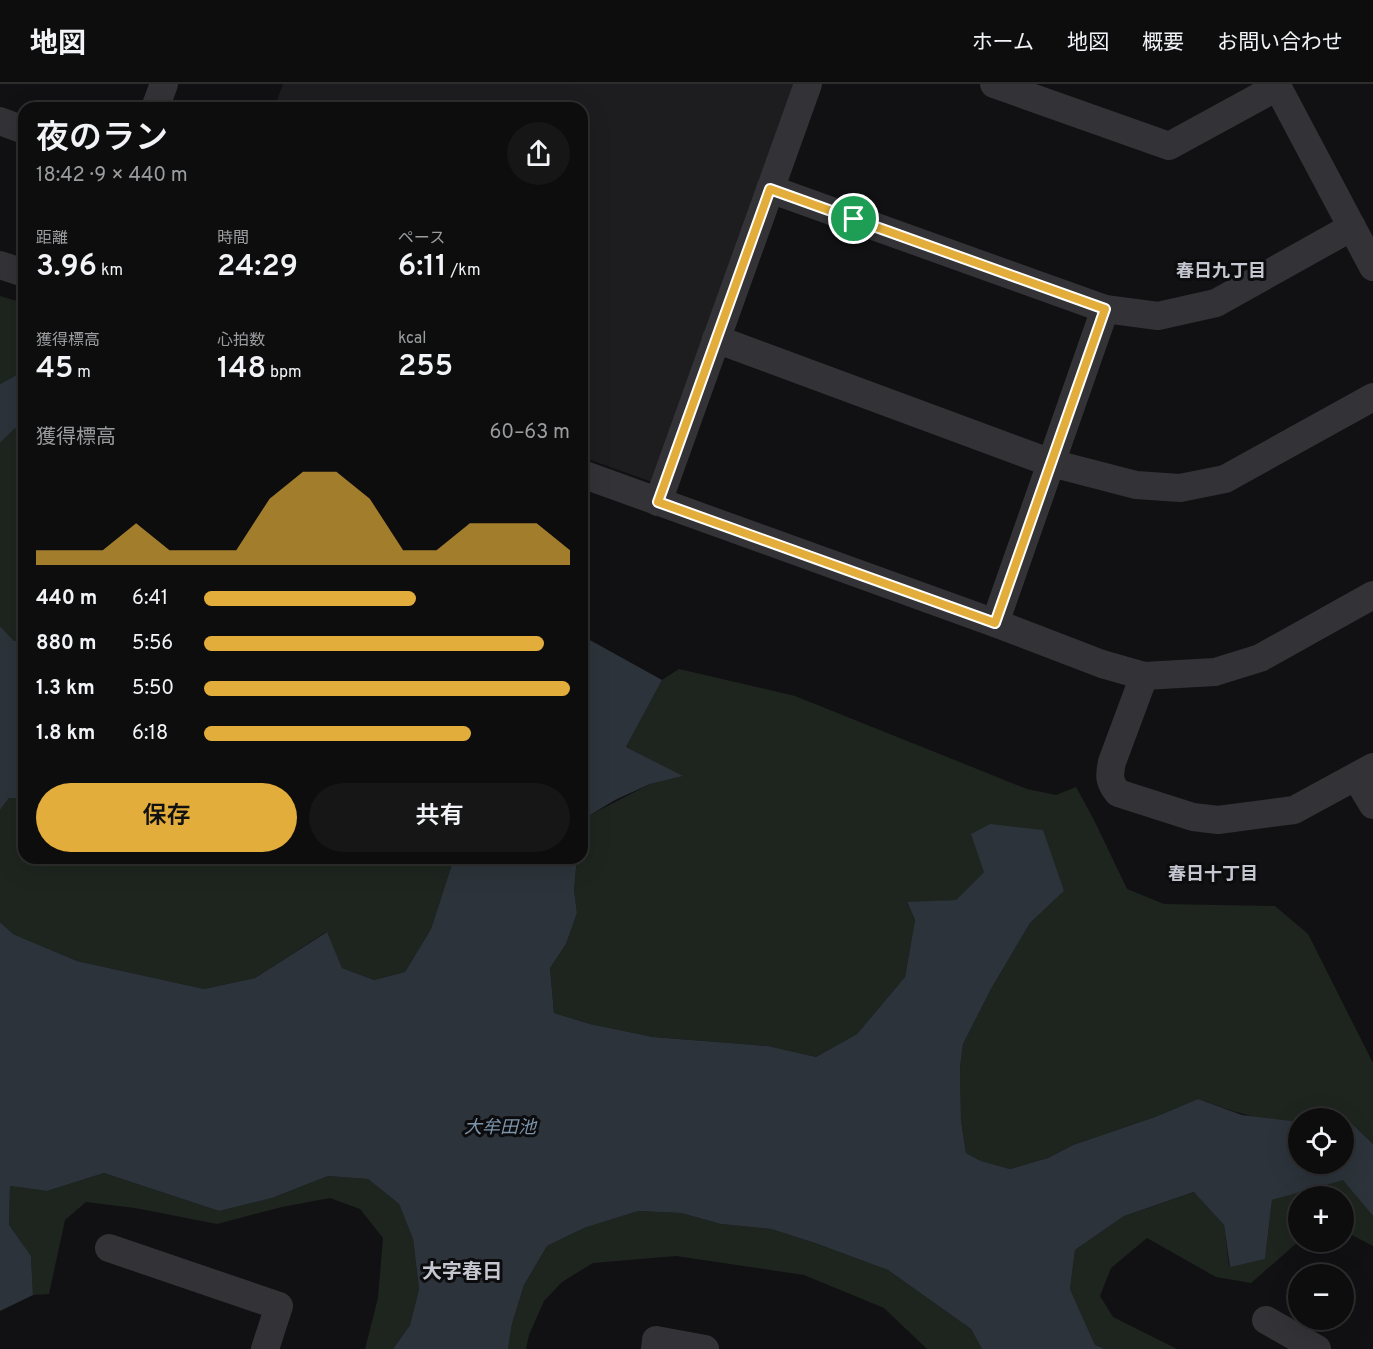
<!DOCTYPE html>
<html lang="ja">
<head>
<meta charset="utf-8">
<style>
  :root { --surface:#0d0d0e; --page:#161617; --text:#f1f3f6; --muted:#9a9c9e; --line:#2d2d2e; --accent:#e2ad3a }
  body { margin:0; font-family:Overpass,"Noto Sans JP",sans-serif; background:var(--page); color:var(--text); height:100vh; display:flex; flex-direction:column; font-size:22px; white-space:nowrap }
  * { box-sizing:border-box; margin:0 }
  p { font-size:20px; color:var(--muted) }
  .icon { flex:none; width:33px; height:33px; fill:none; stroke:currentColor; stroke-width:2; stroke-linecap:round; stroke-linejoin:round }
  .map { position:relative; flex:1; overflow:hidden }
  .sheet { position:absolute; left:18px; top:18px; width:570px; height:762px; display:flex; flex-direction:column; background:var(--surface); border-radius:18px; box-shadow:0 6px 24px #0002,0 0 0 2px var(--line) }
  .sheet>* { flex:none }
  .fabs { position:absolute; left:1288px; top:1024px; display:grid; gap:12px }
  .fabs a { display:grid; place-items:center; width:66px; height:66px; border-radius:50%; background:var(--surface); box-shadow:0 6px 24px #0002,0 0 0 2px var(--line); font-size:30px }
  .pin { position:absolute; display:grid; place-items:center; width:51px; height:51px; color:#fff; margin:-26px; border:3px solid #fff; border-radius:50%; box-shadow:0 2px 6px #0007 }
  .round { display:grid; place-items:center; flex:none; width:63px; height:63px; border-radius:32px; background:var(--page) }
  .summary { display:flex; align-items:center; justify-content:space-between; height:102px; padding:0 18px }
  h1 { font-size:33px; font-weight:600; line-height:45px }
  .figures { display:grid; grid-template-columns:repeat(3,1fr); gap:9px; height:102px; padding:6px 18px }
  .figures div { display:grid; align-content:center }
  .figures b { font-size:30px; font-weight:600 }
  .figures small { font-size:16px; font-weight:400 }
  .figures p { font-size:16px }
  .chart { height:168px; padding:12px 18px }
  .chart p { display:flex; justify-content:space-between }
  .chart svg { width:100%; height:108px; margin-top:6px; fill:var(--accent); opacity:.7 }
  .primary-button { display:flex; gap:12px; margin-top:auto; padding:12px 18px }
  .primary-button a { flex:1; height:69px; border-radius:36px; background:var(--accent); color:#111; font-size:24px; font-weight:600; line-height:69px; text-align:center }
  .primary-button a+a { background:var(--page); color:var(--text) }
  ul { padding:0 18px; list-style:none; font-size:20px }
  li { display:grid; grid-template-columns:96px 72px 1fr; align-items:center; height:45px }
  li i { height:15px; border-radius:8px; background:var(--accent) }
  header { display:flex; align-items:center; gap:36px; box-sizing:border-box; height:84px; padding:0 30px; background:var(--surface); border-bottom:2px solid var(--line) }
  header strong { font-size:28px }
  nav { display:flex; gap:33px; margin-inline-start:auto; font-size:21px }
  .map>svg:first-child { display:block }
</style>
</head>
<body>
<header>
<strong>地図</strong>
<nav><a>ホーム</a><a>地図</a><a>概要</a><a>お問い合わせ</a></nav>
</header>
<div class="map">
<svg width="1373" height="1265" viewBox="0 0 1373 1265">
  <rect width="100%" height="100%" fill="#111113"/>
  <polygon fill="#1d1d20" points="283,0 796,0 655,399 582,373 582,24 274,24"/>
  <g fill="#1e251f">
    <polygon points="0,212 24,219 24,287 0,300"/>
    <polygon points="24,343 24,554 14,557 0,542 0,359 14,345"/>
    <path d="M679 585 795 612 1027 705 1056 711 1076 703 1095 738 1127 805 1164 820 1275 822 1308 850 1373 979V1060L1350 1038H1344V1035H1299V1038C1263 1038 1231 1027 1198 1015L1155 1033 1073 1061 1048 1074 1010 1085 981 1077 966 1069 961 1037 960 983 963 960 991 905 1030 839 1064 807 984 788 956 816 907 819 915 836 905 893 857 950 816 973 768 962 653 953 590 940 554 929 550 884 566 860 577 829 574 806 577 774H582V752L590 731 650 700 682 692 626 663 662 596Z"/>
    <polygon points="9,714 24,714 24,774 454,774 431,845 405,888 374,896 342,884 326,848 255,894 204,905 77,877 13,850 0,838 0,726"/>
    <polygon points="104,1089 219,1127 272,1114 328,1092 368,1095 399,1120 413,1155 419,1205 410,1241 393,1265 365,1265 378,1214 383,1154 360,1125 330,1114 282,1123 217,1140 135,1124 86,1118 65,1136 49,1210 33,1211 31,1172 9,1142 10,1102 47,1107"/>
    <polygon points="1343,1095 1373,1132 1373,1162 1344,1147 1344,1113 1299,1113 1299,1157 1251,1199 1216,1193 1147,1154 1111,1184 1100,1212 1113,1233 1177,1265 1105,1265 1095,1261 1070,1205 1075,1166 1124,1132 1195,1108 1224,1141 1229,1182 1265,1175 1272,1116"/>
    <polygon points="637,1127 681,1129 721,1140 771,1145 815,1159 888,1186 971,1245 982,1265 927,1265 884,1224 804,1191 676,1172 593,1179 562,1198 544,1217 529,1251 526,1265 508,1265 512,1240 524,1201 547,1162 584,1144"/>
  </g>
  <g fill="#2c333a">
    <polygon points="24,287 24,342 14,345 0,359 0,300"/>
    <polygon points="0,542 14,557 24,554 24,714 9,714 0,726"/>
    <polygon points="588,555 662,596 626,663 683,692 650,700 615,716 590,731 582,752 582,565"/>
    <polygon points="990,740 1043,746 1064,807 1030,839 991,905 963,960 960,983 961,1037 966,1069 981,1077 1010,1085 1048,1074 1073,1061 1155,1033 1198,1015 1242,1031 1299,1038 1299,1080 1344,1080 1344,1038 1350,1038 1373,1060 1373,1132 1343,1096 1272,1116 1265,1175 1230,1183 1224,1141 1194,1108 1124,1132 1075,1166 1070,1205 1095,1261 1105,1265 982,1265 971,1245 888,1186 815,1159 771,1145 721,1140 681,1129 638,1127 584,1144 547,1162 524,1201 512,1240 508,1265 393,1265 410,1241 419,1205 413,1155 399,1120 368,1095 328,1092 272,1114 219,1127 104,1089 47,1107 10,1102 9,1141 31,1172 33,1211 0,1227 0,838 13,850 77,877 204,905 255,894 327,848 342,884 374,896 405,888 431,845 454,774 577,774 574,806 577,829 566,860 550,884 554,929 590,940 653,953 768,962 816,973 857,950 905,893 915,836 907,818 956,816 984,788 971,750"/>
  </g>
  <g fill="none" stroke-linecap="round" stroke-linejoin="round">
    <g stroke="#333337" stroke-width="28">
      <polyline points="994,0 1169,62 1277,3"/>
      <polyline points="1276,0 1373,183"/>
      <polyline points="155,24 164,0"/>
      <polyline points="0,37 24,46"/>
      <polyline points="770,105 1105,225 1158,232 1216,219 1352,143"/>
      <polyline points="0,181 24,189"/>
      <polyline points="716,255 1051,379 1136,401 1180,404 1225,395 1373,313"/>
      <polyline points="582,390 995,539 1102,580 1144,592 1215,588 1260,574 1373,511"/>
      <polyline points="658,418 808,0"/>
      <polyline points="995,539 1105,225"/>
      <path d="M1144 592 1112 678C1109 692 1109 698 1118 709L1193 733 1218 736 1294 726 1373 683"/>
      <polyline points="1356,693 1373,721"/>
      <polyline points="109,1164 279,1222 265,1265"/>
      <polyline points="1266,1236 1317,1265"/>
      <polyline points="655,1265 656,1256 705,1265"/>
    </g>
  </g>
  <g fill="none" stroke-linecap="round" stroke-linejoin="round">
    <defs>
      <polygon id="route" points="770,105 1105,225 995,539 658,418"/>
    </defs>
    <use href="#route" stroke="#fff" stroke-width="12"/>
    <use href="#route" stroke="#e2ad3a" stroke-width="8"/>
  </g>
  <g text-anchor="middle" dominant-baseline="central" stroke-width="6" stroke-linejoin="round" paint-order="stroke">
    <g font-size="18" font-weight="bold" fill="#c4c7cf" stroke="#0c0c0e">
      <text x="1221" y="188">春日九丁目</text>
      <text x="1213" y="791">春日十丁目</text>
    </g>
    <g font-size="18" font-style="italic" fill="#7d95ab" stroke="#0c0c0e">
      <text x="500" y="1044">大牟田池</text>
    </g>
    <g font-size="20" font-weight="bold" fill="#c4c7cf" stroke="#0c0c0e">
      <text x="462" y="1189">大字春日</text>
    </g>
  </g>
</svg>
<div class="fabs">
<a><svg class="icon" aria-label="locate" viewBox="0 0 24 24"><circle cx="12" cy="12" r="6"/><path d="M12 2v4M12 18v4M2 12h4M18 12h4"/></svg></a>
<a>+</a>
<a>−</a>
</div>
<div class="pin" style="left:854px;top:135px;background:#1e9e55"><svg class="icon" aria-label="arrive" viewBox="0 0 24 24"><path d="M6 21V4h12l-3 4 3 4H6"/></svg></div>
<section class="sheet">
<div class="summary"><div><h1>夜のラン</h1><p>18:42 · 9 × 440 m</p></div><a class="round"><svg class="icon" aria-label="share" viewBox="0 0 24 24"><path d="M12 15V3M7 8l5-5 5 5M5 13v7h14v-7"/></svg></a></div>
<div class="figures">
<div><p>距離</p><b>3.96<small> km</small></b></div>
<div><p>時間</p><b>24:29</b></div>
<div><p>ペース</p><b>6:11<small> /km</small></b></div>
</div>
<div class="figures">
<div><p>獲得標高</p><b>45<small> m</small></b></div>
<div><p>心拍数</p><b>148<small> bpm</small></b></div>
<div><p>kcal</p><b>255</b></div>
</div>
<div class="chart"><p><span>獲得標高</span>60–63 m</p>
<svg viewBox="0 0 160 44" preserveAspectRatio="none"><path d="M0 44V38L10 38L20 38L30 27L40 38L50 38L60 38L70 17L80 6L90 6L100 17L110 38L120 38L130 27L140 27L150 27L160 38V44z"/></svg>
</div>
<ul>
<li><b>440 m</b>6:41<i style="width:58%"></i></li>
<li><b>880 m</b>5:56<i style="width:93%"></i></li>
<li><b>1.3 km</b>5:50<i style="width:100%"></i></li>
<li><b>1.8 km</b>6:18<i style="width:73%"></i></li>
</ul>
<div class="primary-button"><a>保存</a><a>共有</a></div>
</section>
</div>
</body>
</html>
